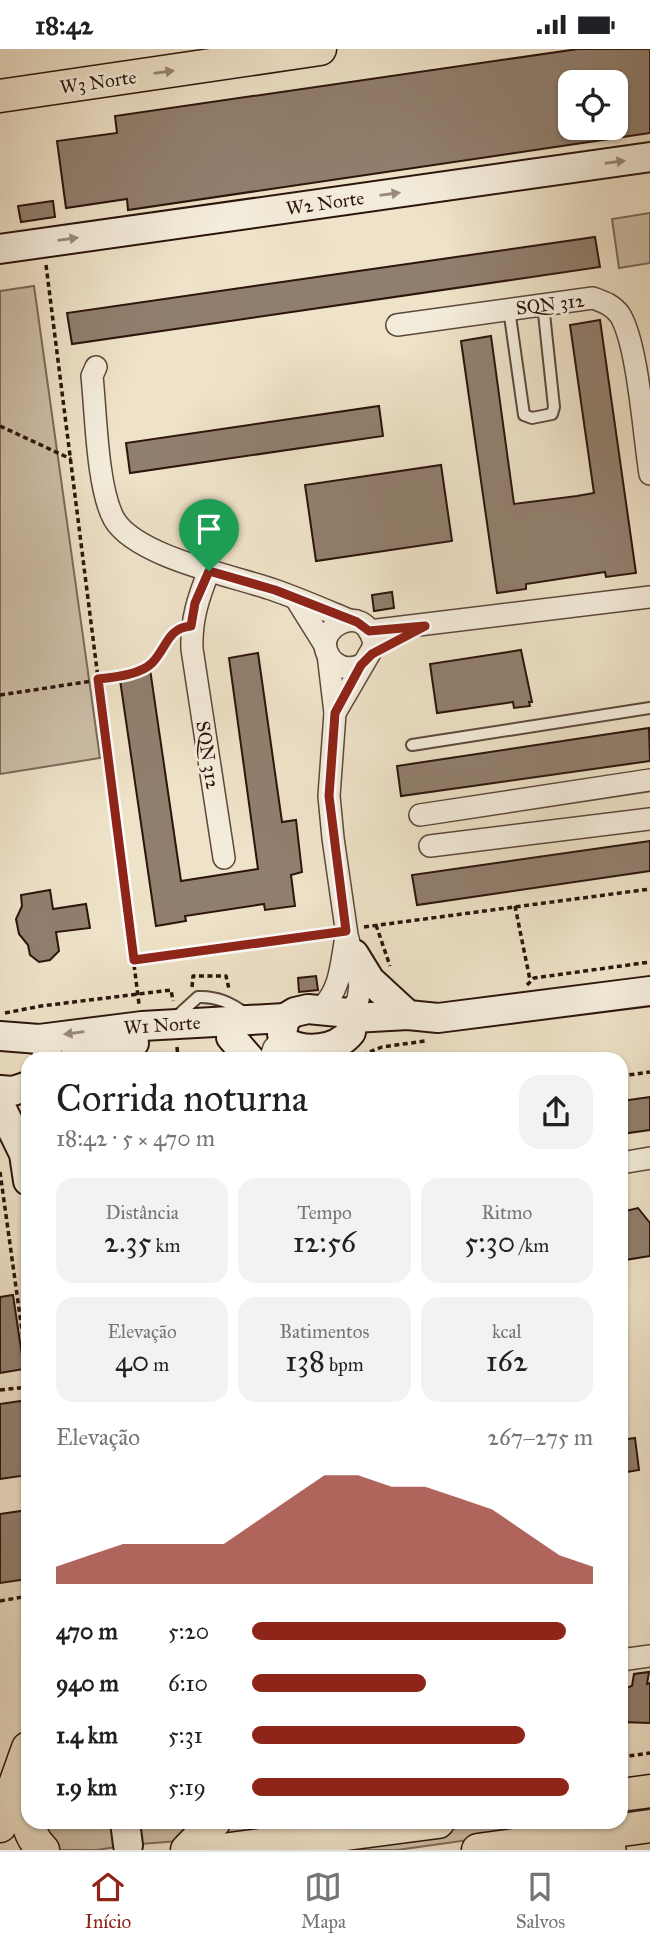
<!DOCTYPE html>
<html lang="pt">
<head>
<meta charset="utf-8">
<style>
  :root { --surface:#fff; --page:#f2f2f2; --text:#202124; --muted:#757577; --line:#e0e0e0; --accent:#8f2418 }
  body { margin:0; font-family:"IM FELL Great Primer",serif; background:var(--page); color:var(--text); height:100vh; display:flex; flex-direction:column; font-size:26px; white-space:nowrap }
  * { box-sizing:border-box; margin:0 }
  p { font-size:23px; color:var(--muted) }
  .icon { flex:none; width:38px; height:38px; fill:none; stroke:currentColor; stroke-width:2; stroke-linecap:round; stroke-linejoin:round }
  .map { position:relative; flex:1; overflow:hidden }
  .side { position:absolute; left:21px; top:1003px; width:607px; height:777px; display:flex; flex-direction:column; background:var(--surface); border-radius:21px; box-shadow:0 2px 5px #0004 }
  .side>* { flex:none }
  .controls { position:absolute; left:558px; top:21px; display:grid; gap:14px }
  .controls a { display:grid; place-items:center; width:70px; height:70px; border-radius:14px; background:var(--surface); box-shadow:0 2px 5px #0004; font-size:35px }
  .pin { position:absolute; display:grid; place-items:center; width:60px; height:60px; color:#fff; margin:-72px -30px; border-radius:50% 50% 50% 0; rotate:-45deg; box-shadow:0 0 7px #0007 }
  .pin .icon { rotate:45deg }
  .round { display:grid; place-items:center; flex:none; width:74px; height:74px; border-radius:21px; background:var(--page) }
  .headline { display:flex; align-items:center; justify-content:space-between; height:119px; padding:0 35px }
  h1 { font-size:38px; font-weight:600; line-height:52px }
  .metrics { display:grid; grid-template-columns:repeat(3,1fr); gap:10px; height:119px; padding:7px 35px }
  .metrics div { display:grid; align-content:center; border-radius:18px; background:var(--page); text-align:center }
  .metrics b { font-size:30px; font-weight:600 }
  .metrics small { font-size:19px; font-weight:400 }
  .metrics p { font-size:19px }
  .chart { height:196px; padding:14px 35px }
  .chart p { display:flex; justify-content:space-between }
  .chart svg { width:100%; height:126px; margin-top:7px; fill:var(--accent); opacity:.7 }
  ul { padding:0 35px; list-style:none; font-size:23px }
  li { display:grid; grid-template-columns:112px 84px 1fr; align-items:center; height:52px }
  li i { height:18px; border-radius:9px; background:var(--accent) }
  .status { display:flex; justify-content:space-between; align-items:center; height:49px; padding:0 35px; background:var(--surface); direction:ltr }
  .status svg { height:19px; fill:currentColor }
  .dock { display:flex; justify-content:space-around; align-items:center; height:98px; border-top:2px solid var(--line); background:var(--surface); font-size:19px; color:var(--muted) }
  .dock a { display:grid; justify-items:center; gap:4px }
  .dock .current { color:var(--accent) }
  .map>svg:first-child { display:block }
</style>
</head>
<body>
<div class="status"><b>18:42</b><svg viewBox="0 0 49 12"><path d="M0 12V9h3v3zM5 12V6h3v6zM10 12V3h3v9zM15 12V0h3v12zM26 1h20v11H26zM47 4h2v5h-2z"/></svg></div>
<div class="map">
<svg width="650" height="1801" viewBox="0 0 650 1801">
  <rect width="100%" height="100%" fill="#eee2c8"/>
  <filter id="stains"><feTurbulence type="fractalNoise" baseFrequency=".00286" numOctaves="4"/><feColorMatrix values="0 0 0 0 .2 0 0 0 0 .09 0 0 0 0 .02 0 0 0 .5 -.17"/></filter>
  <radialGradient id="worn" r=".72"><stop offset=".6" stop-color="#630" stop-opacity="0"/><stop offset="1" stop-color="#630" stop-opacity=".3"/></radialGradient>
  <g fill="#cdbfa8" stroke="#7c6a5a" stroke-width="2">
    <polygon points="650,164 650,214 619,219 612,170"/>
    <polygon points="34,237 100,709 0,725 0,242"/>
    <polygon points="36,1773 114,1773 116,1798 97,1801 52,1801"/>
    <polygon points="137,1773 207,1773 179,1792 141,1795"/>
    <polygon points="223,1773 279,1773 306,1782 203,1798"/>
    <polygon points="500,1773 597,1773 397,1801 308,1801"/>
  </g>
  <g fill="#917f6e" stroke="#2c140c" stroke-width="2" fill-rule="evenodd">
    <path d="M578 0H650V84L128 161 127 150 66 159 57 92 117 84 115 67ZM570 33H616V79H570Z"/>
    <polygon points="53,152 55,168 21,173 18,157"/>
    <polygon points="595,188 600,218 72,295 67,264"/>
    <polygon points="600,271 636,524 606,528 605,523 526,535 526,540 497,544 461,292 491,287 514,455 577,447 594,444 570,276"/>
    <polygon points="379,357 383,387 130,424 126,394"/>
    <polygon points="441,416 452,492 316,512 305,436"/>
    <polygon points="392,543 394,559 374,562 372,546"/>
    <polygon points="521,601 532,653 529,653 530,657 514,659 513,653 437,664 430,615"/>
    <polygon points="258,604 282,773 296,771 302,823 291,826 295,857 265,861 264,855 185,867 186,872 156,877 119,624 150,620 181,832 258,820 229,609"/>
    <polygon points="649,679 650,712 401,747 397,717"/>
    <polygon points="650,792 650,822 417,856 412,826"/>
    <polygon points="50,841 53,860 86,855 90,879 56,883 59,902 50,911 39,913 30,906 28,896 19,885 16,870 22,857 21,846"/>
    <polygon points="316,927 318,941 299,943 298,929"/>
    <polygon points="650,1048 650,1081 621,1085 621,1052"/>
    <polygon points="638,1159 650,1174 650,1207 625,1211 625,1207 621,1207 621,1163"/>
    <polygon points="13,1246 24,1320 0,1324 0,1248"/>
    <polygon points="28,1351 28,1426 0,1430 0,1355"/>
    <polygon points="635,1389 639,1421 621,1424 621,1391"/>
    <polygon points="28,1461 28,1530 0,1534 0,1465"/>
    <polygon points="649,1623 647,1635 650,1634 650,1674 621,1673 621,1640 632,1637 634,1625"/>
  </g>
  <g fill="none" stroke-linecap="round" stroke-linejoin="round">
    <defs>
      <g id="lane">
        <polyline points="509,260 524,366 532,369 552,365 554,358 543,255"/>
        <polyline points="412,696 650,659"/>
        <path d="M174 970 198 948C216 947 232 954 246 965"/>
      </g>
      <g id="street">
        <path d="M397 276 593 249C604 253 613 256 620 266 638 295 644 388 650 425"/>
        <path d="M96 318 92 327C96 365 97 439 114 470 136 508 234 527 274 541 300 550 325 561 349 571"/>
        <path d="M209 522C198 549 191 571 192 600L224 809"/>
        <polyline points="296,550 326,598"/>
        <polyline points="369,582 650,548"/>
        <polyline points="328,605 335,664 329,747 333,789 347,886 360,936 358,951 349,964"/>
        <path d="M335 664 374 597C368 545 302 584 334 613 342 620 352 620 361 616"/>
        <polyline points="420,766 650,731"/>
        <polyline points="430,797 650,770"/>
        <path d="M321 959C341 941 341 914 346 888"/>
        <polyline points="270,1010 274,999 283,989"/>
        <polyline points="621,1114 650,1109"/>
        <polyline points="621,1611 650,1607"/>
      </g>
      <g id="secondary">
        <polyline points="0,200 650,108"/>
        <polyline points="354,905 370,931 408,966"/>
        <path d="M308 960 349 964 353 969 351 983C336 1002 305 1004 285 993L282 985 285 969 295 963Z"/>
        <polyline points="353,969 408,966 438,969 650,942"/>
        <polyline points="0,987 39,990 45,996 49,1010"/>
        <polyline points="231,988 250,1010"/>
        <polyline points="39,990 142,977 285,969"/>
        <polyline points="73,1010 99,1000 134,994"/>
        <polyline points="0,1041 13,1042 28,1037"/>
        <polyline points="0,1056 24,1105 28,1132"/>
        <polyline points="125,1773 128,1796"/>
      </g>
      <g id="primary">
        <polyline points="0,47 320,0"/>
        <polyline points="621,1746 650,1742"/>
        <path d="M28 1749C24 1768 29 1787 43 1801"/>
        <polyline points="0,1777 28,1699"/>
        <polyline points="187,1801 214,1773"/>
        <polyline points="222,1801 438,1773"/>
        <polyline points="478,1801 650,1777"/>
      </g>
      <polyline id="highway" points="559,1788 600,1796 607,1801"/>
    </defs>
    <use href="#lane" stroke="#5c483b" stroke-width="14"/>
    <use href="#street" stroke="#5c483b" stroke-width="24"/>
    <use href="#secondary" stroke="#2c140c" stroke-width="32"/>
    <use href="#primary" stroke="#2c140c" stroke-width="35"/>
    <use href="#highway" stroke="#2c140c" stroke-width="40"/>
    <g stroke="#2c140c" stroke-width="3.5" stroke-dasharray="5 3.5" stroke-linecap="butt">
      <polyline points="46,216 139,955"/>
      <polyline points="0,377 71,410"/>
      <polyline points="0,646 119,628 150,616 173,584"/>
      <polyline points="515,857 530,931"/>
      <polyline points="376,876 390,917"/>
      <polyline points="364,878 650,840"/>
      <polyline points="134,911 329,884"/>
      <polyline points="527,936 534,929 650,913"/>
      <polyline points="192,938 193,927 226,927 229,940"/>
      <polyline points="5,964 41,957 171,941 173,952"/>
      <polyline points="177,998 178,1010"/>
      <polyline points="362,1006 382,998 425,992"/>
      <polyline points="621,1027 650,1023"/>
      <polyline points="0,1123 28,1325"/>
      <polyline points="0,1341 28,1338"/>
      <polyline points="0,1552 28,1547"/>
      <polyline points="621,1708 650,1704"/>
    </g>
    <use href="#lane" stroke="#f4ecdb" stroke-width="10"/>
    <use href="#street" stroke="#f4ecdb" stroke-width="21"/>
    <use href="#secondary" stroke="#f4ecdb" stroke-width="28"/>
    <use href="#primary" stroke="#eee2c8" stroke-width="32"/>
    <use href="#highway" stroke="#eee2c8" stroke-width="37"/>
  </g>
  <defs><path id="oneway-solid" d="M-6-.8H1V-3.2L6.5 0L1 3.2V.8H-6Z" transform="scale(1.75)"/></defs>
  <use fill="#978573" href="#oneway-solid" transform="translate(164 23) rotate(-8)"/>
  <g fill="#9a8b7e">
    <use href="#oneway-solid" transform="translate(615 113) rotate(-8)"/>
    <use href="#oneway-solid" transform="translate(390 145) rotate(-8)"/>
    <use href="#oneway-solid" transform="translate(68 190) rotate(-8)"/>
    <use href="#oneway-solid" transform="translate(74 984) rotate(172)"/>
  </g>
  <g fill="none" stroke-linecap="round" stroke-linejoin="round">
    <defs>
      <path id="route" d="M209 522 275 541 357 573 369 582 425 577 372 605 361 616 335 664 329 747 346 882 134 911 98 630C114 628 140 626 152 614 167 599 167 579 191 577L195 554Z"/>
    </defs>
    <use href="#route" stroke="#fff" stroke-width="14"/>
    <use href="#route" stroke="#8f2418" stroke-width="9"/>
  </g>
  <g text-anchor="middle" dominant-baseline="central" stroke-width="5" stroke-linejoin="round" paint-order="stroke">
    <g font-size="19" fill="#2c140c" stroke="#f4ecdb">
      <text transform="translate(98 33) rotate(-8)">W3 Norte</text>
      <text transform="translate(325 154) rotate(-8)">W2 Norte</text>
      <text transform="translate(550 255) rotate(-7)">SQN 312</text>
      <text transform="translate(208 706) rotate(81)">SQN 312</text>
      <text transform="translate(162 976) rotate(-4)">W1 Norte</text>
    </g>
  </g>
  <rect width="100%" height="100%" filter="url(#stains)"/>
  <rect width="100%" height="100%" fill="url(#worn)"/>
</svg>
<div class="controls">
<a><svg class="icon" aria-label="locate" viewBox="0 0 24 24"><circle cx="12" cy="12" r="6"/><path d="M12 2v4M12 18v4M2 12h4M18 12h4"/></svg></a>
</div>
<div class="pin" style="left:209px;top:522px;background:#1e9e55"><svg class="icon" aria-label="arrive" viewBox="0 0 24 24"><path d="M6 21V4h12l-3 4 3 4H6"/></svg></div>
<section class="side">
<div class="headline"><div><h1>Corrida noturna</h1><p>18:42 · 5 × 470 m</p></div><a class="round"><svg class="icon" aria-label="share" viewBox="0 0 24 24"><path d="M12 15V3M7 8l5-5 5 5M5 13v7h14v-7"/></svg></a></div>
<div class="metrics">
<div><p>Distância</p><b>2.35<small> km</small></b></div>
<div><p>Tempo</p><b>12:56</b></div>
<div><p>Ritmo</p><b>5:30<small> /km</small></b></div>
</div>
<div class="metrics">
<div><p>Elevação</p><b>40<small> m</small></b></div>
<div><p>Batimentos</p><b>138<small> bpm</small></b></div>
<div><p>kcal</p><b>162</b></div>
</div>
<div class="chart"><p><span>Elevação</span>267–275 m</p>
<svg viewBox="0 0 160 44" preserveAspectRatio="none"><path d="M0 44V38L10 34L20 30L30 30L40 30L50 30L60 22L70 14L80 6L90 6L100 10L110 10L120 14L130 18L140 26L150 34L160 38V44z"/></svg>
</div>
<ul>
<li><b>470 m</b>5:20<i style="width:92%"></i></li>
<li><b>940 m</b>6:10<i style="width:51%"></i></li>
<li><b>1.4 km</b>5:31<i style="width:80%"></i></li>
<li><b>1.9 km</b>5:19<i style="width:93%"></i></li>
</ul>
</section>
</div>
<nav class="dock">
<a class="current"><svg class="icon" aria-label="home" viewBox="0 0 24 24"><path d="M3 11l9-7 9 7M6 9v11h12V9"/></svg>Início</a>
<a><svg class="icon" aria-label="map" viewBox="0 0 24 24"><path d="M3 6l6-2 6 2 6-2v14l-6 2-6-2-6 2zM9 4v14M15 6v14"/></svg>Mapa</a>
<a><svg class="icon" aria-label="saved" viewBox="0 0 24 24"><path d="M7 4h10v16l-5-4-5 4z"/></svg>Salvos</a>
</nav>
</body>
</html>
